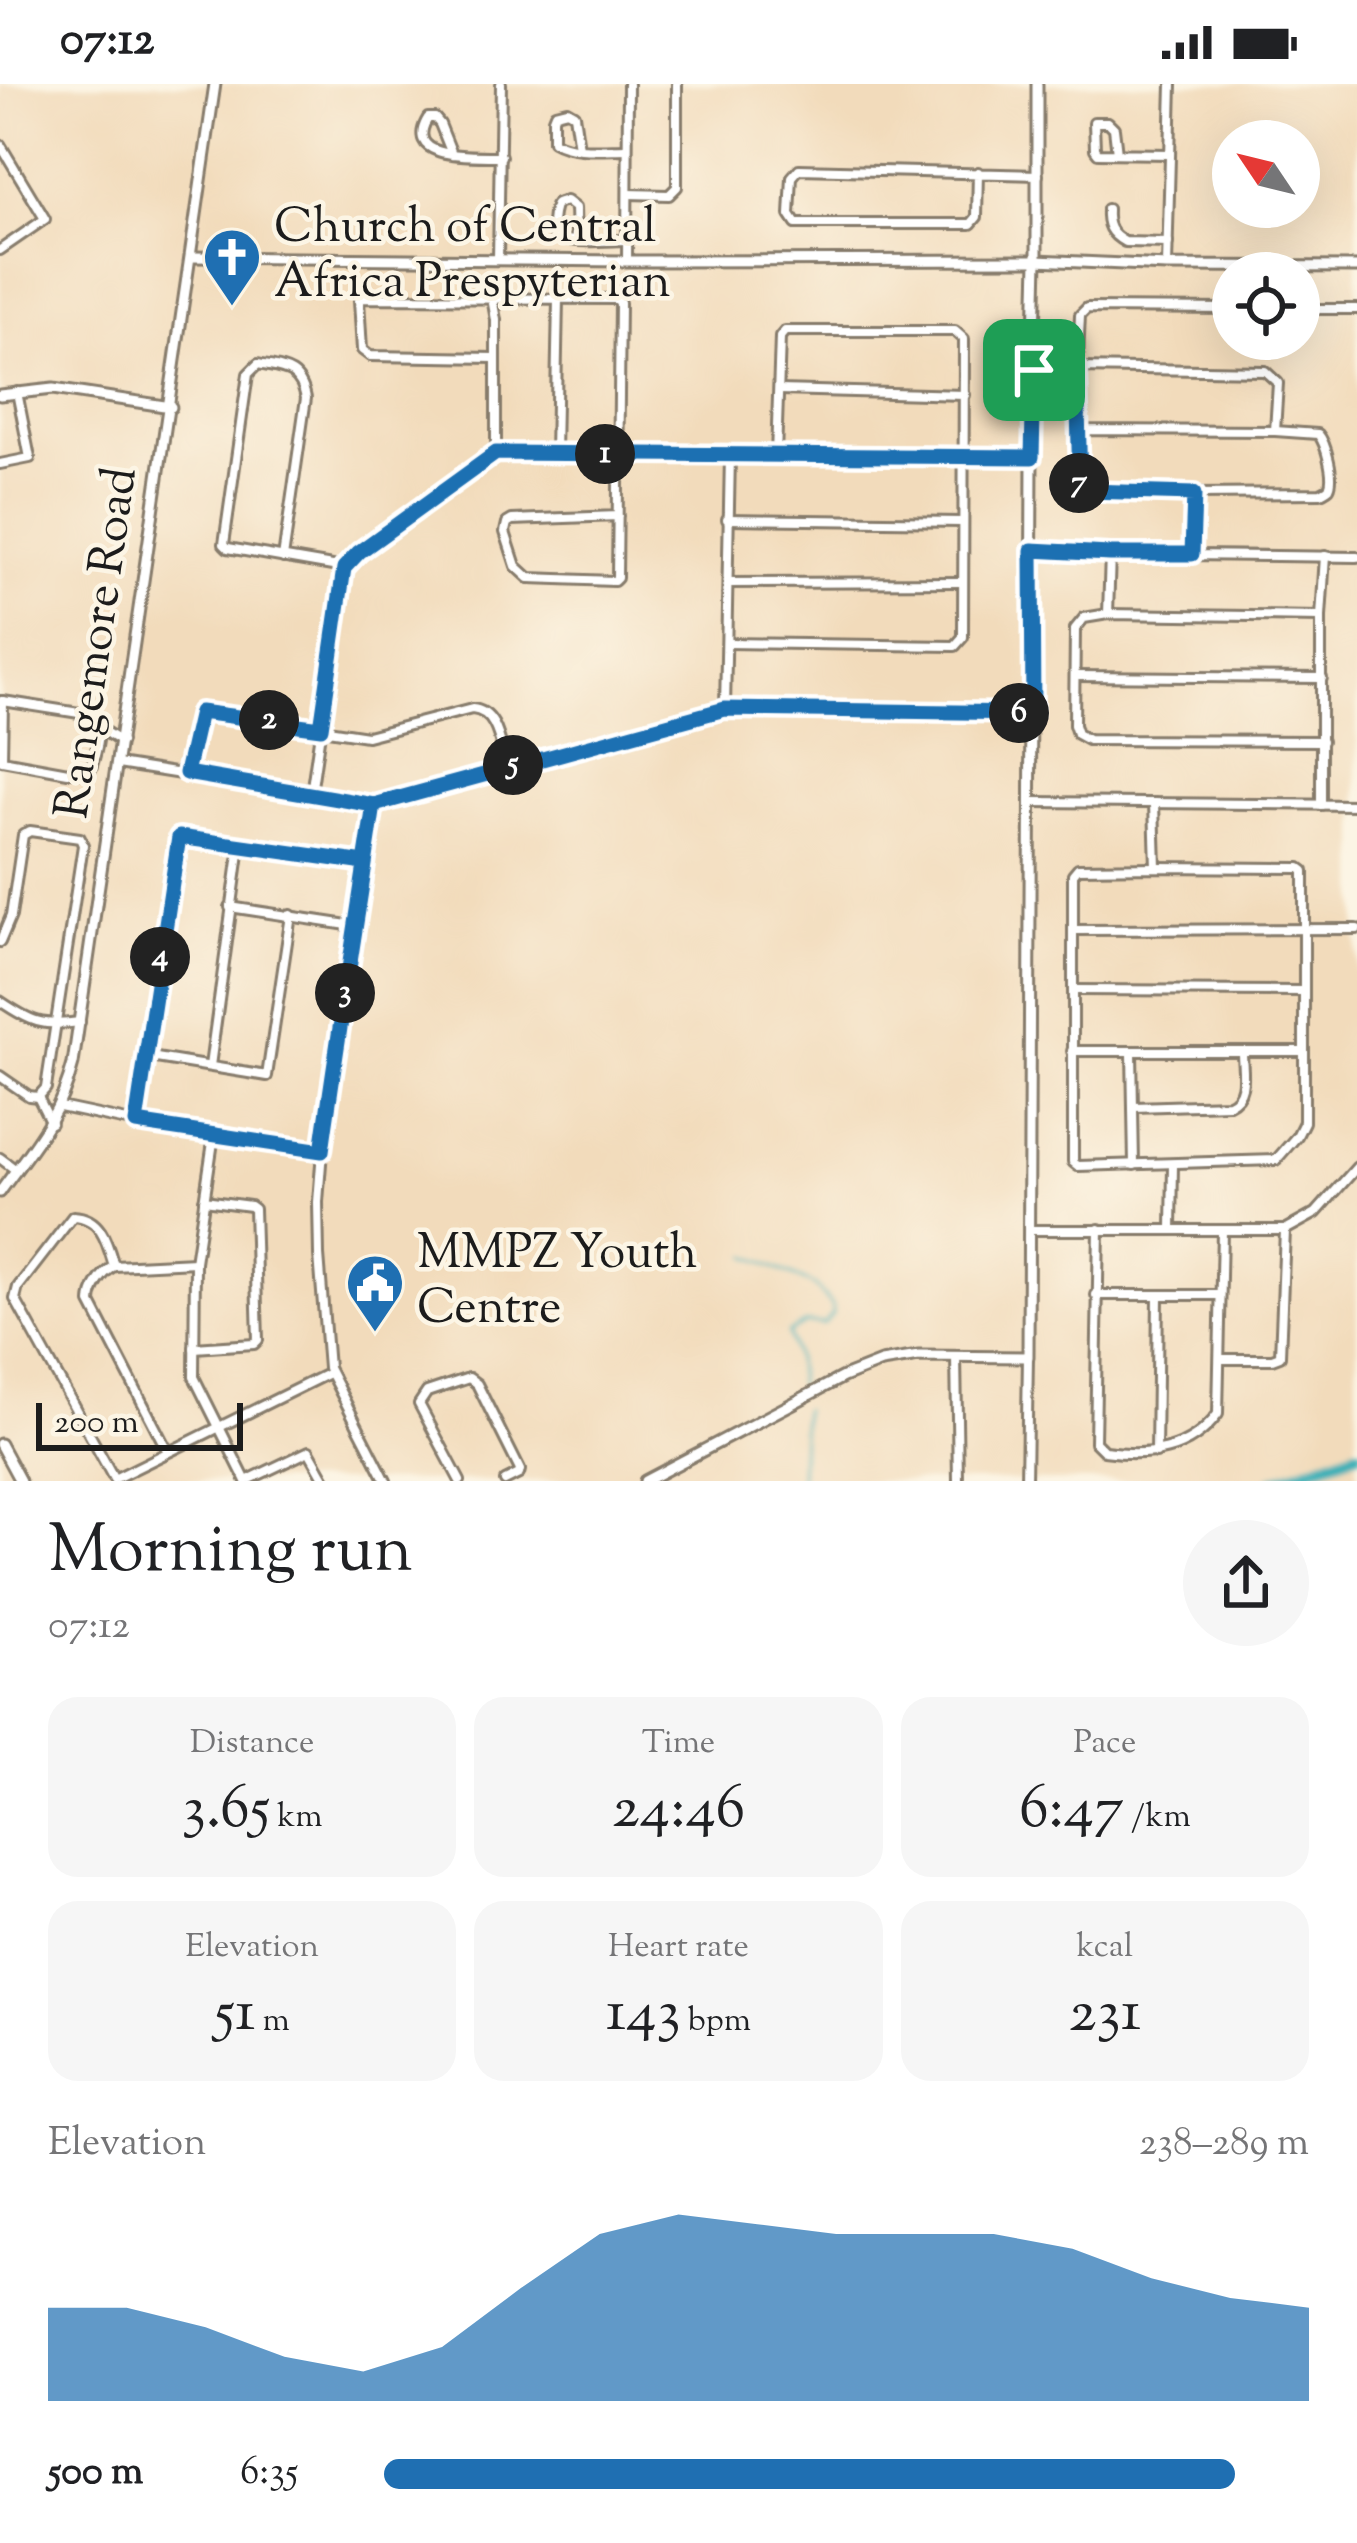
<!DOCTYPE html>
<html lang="en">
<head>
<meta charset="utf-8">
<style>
  :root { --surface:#fff; --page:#f6f6f6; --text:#202124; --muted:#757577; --accent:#1f6fb2 }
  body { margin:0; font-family:"Sorts Mill Goudy",serif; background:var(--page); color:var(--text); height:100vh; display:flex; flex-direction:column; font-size:45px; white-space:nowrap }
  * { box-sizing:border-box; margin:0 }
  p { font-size:39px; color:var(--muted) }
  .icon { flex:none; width:66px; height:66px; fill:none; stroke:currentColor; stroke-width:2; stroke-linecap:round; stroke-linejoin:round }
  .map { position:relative; height:1397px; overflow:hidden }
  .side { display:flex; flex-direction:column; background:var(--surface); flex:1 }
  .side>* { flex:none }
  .needle { width:78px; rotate:305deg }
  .fabs { position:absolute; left:1212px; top:36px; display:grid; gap:24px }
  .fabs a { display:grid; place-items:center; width:108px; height:108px; border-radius:50%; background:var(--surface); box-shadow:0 12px 48px #0002; font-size:60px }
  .scale { position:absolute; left:36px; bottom:30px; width:207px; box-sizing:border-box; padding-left:12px; border:6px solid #1c1c1c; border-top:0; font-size:33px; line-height:42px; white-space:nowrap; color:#1c1c1c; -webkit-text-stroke:9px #fcf5e5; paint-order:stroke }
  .pin { position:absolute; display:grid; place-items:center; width:102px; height:102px; color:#fff; margin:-51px; border-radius:24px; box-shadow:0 6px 18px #0006 }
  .km { position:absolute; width:60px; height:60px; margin:-30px; border-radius:50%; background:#222; color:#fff; font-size:33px; line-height:60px; text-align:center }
  .round { display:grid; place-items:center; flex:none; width:126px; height:126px; border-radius:63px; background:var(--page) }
  .summary { display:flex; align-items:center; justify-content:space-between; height:204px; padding:0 48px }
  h1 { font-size:66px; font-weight:600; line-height:90px }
  .stats { display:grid; grid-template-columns:repeat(3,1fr); gap:18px; height:204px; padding:12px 48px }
  .stats div { display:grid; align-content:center; border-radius:30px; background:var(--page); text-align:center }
  .stats b { font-size:60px; font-weight:600 }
  .stats small { font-size:33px; font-weight:400 }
  .stats p { font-size:33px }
  .chart { height:336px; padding:24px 48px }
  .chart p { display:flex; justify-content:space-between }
  .chart svg { width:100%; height:216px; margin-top:12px; fill:var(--accent); opacity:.7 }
  ul { padding:0 48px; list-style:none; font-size:39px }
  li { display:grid; grid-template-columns:192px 144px 1fr; align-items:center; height:90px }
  li i { height:30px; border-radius:15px; background:var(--accent) }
  .status { display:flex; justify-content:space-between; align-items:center; height:84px; padding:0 60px; background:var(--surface); direction:ltr }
  .status svg { height:33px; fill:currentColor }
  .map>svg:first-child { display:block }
</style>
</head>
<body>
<div class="status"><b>07:12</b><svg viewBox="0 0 49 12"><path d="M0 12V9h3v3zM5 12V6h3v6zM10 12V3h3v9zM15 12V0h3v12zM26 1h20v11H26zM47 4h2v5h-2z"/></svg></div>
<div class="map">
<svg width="1357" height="1397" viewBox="0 0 1357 1397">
  <rect width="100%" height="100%" fill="#fcf5e5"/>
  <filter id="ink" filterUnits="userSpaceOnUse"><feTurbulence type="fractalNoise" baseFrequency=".00833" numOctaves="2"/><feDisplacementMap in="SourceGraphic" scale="24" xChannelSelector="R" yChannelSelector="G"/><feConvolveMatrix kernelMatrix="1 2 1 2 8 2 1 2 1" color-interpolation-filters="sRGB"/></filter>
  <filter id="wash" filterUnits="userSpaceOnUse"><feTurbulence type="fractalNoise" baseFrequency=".004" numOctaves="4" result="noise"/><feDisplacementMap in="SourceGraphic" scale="48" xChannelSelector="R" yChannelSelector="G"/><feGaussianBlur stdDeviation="2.7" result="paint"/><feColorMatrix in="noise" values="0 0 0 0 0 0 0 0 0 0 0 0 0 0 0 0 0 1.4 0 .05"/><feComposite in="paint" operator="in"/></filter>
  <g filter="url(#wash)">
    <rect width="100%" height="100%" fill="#f2dbbb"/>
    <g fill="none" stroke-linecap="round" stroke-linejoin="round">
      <g stroke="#3fb0b7" stroke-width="3">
        <polyline points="748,1172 814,1201 833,1223 832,1230 824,1240 806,1239 788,1249 796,1275 798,1300"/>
        <polyline points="800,1397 803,1325"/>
      </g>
      <polyline stroke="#3fb0b7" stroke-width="12" points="1274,1397 1357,1368"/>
    </g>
  </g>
  <g filter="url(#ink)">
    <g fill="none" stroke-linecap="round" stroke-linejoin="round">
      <defs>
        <g id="minor">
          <polyline points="0,60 45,135 0,166"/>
          <path d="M579 64 574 30 567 26 555 29 553 34V57C573 69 604 65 627 65"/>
          <polyline points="1117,69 1114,44 1108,38 1094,38 1095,65 1098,69 1170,70"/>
          <path d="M452 70 440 40 435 34H428C401 78 478 71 501 72"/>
          <polyline points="978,88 977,133 971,140 796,140 790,131 792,93 799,85 1038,91"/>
          <polyline points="628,110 669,111 677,103 677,0"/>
          <path d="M1107 125C1106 141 1110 150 1125 158L1168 159"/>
          <path d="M576 156 575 124 566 117C554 121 556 118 553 130 552 136 551 146 555 151 561 161 612 156 626 156"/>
          <polyline points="498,175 501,0"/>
          <polyline points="627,177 628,0"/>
          <polyline points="1167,182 1172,0"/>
          <polyline points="492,214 496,236 496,368"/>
          <polyline points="1299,225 1357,225"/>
          <polyline points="495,274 370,272 362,266 359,216 363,214 617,215 620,219 617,494 614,497 529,494 516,482 505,448 507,439 512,436 618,432"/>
          <polyline points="1035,286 1077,284 1265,287 1278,299 1275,347"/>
          <polyline points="779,306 965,311"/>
          <path d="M1077 346 1275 347 1318 350C1326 359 1335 393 1329 404 1327 406 1324 407 1321 409L1194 410 1087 407 1078 398C1077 342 1077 287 1080 231L1087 224 1233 225"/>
          <polyline points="555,369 558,215"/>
          <polyline points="0,380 30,374 17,308"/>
          <polyline points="727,435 962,438"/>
          <polyline points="1032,467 1110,470 1357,473"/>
          <polyline points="1192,470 1194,410"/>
          <path d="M283 474 306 314C300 284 284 285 258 280L248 290 224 460 228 464 344 484"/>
          <polyline points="728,499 963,498"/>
          <polyline points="1108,530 1110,470"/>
          <polyline points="1321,533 1108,530 1084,534 1075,545 1074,641 1077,650 1088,656 1322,657"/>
          <polyline points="727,559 955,562 963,553 964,255 955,247 785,247 780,253 776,372"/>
          <polyline points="1075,592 1322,594"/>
          <path d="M0 617H3L92 631C105 644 95 672 90 688H68L2 676 3 617"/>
          <polyline points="725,625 730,371"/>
          <polyline points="99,644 121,658"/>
          <polyline points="118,680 374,721 725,625 1031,629"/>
          <path d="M186 689 197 633 203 627 367 652 472 625C498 627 500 661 507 683"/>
          <polyline points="311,710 344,484 359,468 496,369 1032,373"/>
          <polyline points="1032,718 1357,721"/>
          <polyline points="1154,719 1156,783"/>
          <polyline points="373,721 322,1067 318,1118 319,1171 328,1284 386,1397"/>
          <polyline points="1321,721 1321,533 1325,472"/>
          <polygon points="1156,783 1300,784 1304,787 1304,1038 1297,1052 1276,1076 1078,1082 1073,1078 1073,790 1078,784"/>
          <polyline points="230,823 354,842"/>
          <polyline points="1074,846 1357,845"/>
          <polyline points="0,858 11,832 23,751 30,747 80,754 83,761 46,1004 38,1013 29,1012 0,992"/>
          <polyline points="1073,906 1303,907"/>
          <path d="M0 917C31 938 42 943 80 938"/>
          <polyline points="1072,967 1304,967"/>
          <polyline points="1132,968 1134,1081"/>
          <polyline points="144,972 267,992 291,831"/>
          <polyline points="210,982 240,762"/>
          <polyline points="38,1013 51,1039"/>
          <polyline points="60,1023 136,1039 322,1067"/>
          <path d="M1134 1023 1229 1020C1249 1011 1242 986 1242 968"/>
          <polyline points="136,1039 179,753 365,779"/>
          <polyline points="214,1051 195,1178 194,1293 246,1397"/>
          <polyline points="0,1074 16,1086"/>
          <path d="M1099 1145 1095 1358 1104 1367C1149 1373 1189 1369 1218 1330L1222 1146"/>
          <polyline points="1029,1146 1285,1146 1316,1129 1357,1083"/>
          <polyline points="1172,1146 1173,1080"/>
          <polyline points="114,1182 195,1178"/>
          <polyline points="1096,1211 1220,1211"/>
          <polyline points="194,1264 254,1260 258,1256 254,1125 250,1122 204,1116"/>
          <polyline points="956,1272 958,1397"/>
          <polyline points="1221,1275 1272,1275 1280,1272 1285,1146"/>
          <path d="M168 1368 91 1219C91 1205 102 1189 114 1182 107 1158 101 1133 73 1132L18 1203 15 1215 114 1395 329 1289"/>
          <polyline points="1156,1369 1158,1212"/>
          <polyline points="246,1397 309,1367 326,1397"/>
          <polyline points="460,1397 419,1320 427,1308 469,1294 477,1300 520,1386 519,1390 505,1397"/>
          <polyline points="1026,1397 1028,1273"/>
        </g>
        <g id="tertiary">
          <polyline points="191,173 627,177 1037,176 1167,182 1357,183"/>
          <polyline points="0,311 53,305 171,323"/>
          <path d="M0 1108C31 1065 60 1033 73 980L215 0"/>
          <polyline points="0,1360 20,1397"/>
          <polyline points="645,1397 843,1293 881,1278 919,1272 1028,1273 1032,373 1037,176 1037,0"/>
        </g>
      </defs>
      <use href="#minor" stroke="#877c6c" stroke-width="14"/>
      <use href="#tertiary" stroke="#877c6c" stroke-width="15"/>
      <use href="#minor" stroke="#fff" stroke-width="8"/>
      <use href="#tertiary" stroke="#fff" stroke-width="9"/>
    </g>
  </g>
  <g fill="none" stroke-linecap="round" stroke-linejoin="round" filter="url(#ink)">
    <defs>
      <path id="route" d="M1034 286 1032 373 496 369 359 468 344 484 321 644 200 628 186 689 374 721C357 836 338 951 322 1067L136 1039 179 753 365 779 374 721 725 625 1033 629 1032 466 1110 470H1192L1194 410 1087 407 1080 402 1077 284 1034 286"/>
    </defs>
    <use href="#route" stroke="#fff" stroke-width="24"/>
    <use href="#route" stroke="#1f6fb2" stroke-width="15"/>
  </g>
  <defs>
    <symbol id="church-pin" viewBox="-11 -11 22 30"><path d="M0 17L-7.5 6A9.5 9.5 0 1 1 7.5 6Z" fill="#1f6fb2" stroke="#fcf5e5"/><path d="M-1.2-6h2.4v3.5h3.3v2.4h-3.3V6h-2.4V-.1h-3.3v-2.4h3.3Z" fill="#fff"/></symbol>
    <symbol id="civic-pin" viewBox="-11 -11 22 30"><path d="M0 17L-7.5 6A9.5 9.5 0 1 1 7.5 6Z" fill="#1f6fb2" stroke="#fcf5e5"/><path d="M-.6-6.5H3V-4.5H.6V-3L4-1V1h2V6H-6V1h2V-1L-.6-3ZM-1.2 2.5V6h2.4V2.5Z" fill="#fff"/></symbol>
  </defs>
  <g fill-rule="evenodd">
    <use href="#church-pin" x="199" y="140" width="66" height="90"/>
    <use href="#civic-pin" x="342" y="1166" width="66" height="90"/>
  </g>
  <g text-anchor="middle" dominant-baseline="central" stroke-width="9" stroke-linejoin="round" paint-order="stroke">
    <g font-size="48" fill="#1c1c1c" stroke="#fcf5e5" text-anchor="start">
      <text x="274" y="145">Church of Central<tspan x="274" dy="55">Africa Prespyterian</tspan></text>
      <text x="417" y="1171">MMPZ Youth<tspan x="417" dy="55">Centre</tspan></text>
    </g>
    <g font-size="48" fill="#1c1c1c" stroke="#fcf5e5">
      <text transform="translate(99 559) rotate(-82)">Rangemore Road</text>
    </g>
  </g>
</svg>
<div class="fabs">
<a><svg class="needle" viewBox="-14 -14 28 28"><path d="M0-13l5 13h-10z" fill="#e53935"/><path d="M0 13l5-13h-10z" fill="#757577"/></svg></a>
<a><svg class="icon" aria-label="locate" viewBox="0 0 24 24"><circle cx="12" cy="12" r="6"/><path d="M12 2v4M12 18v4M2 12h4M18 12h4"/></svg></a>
</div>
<div class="scale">200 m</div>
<div class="pin" style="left:1034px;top:286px;background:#1e9e55"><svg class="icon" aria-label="arrive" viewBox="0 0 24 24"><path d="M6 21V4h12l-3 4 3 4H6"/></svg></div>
<b class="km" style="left:605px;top:370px">1</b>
<b class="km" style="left:269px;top:636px">2</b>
<b class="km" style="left:345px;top:909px">3</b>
<b class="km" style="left:160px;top:873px">4</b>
<b class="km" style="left:513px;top:681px">5</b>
<b class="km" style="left:1019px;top:629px">6</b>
<b class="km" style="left:1079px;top:399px">7</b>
</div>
<section class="side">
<div class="summary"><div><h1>Morning run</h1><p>07:12</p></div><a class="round"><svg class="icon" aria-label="share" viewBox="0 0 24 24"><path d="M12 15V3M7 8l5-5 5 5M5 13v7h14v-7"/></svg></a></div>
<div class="stats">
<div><p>Distance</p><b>3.65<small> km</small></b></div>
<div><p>Time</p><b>24:46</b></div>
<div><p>Pace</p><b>6:47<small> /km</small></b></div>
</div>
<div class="stats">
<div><p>Elevation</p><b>51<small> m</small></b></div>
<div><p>Heart rate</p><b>143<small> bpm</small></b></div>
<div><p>kcal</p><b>231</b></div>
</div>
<div class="chart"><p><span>Elevation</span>238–289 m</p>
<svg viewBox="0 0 160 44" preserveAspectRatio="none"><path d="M0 44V25L10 25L20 29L30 35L40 38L50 33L60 21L70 10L80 6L90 8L100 10L110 10L120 10L130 13L140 19L150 23L160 25V44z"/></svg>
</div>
<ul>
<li><b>500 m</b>6:35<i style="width:92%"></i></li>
</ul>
</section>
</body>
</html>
